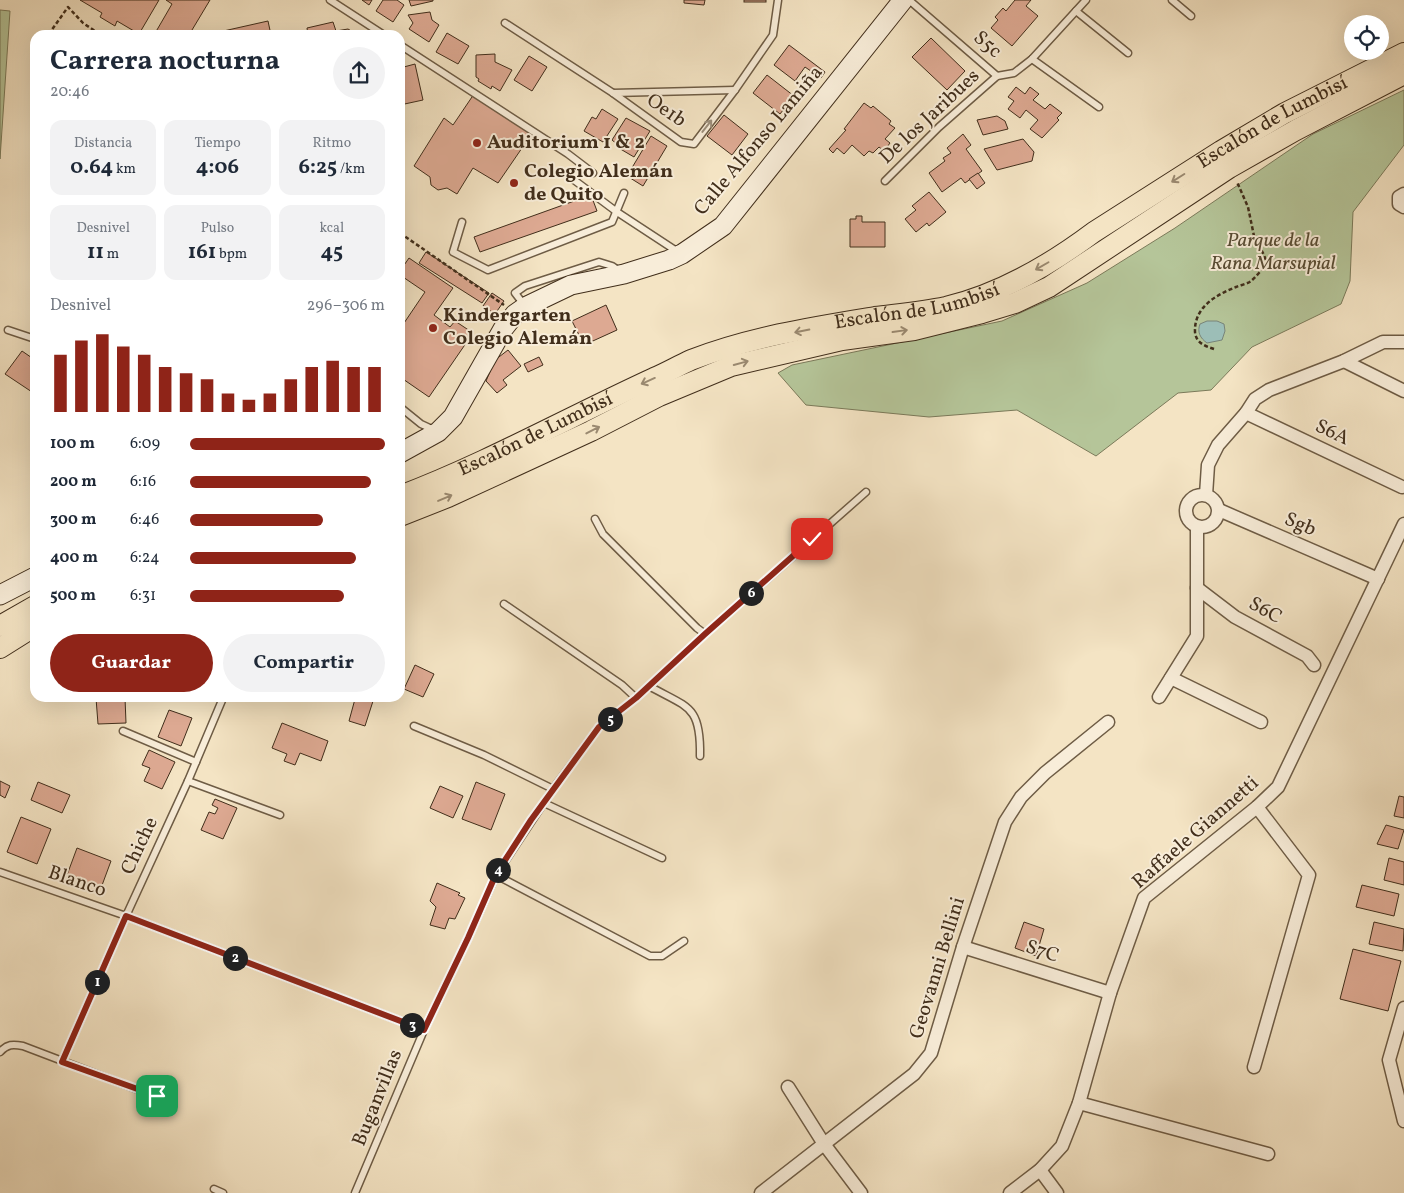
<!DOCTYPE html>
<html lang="es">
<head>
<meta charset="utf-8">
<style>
  :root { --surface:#fff; --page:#f2f2f3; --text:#1f2937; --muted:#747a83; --accent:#8f2418 }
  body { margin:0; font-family:Vollkorn,serif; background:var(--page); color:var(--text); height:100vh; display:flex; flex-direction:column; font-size:19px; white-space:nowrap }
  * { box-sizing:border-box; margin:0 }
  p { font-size:16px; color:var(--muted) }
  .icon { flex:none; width:28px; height:28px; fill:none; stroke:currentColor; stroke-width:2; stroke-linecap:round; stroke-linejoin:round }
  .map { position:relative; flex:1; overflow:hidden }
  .sheet { position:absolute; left:30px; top:30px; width:375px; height:672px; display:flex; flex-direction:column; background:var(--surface); border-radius:15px; box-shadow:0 5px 20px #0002 }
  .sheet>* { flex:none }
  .fabs { position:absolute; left:1344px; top:15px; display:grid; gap:10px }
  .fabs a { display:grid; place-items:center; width:45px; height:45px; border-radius:50%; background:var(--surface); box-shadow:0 5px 20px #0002; font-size:25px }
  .pin { position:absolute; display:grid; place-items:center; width:42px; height:42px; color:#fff; margin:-21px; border-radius:10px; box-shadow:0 2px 8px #0006 }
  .km { position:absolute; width:25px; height:25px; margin:-12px; border-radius:50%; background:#222; color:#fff; font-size:14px; line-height:25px; text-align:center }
  .round { display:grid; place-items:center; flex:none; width:52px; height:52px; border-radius:26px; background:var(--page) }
  .summary { display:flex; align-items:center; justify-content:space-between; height:85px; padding:0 20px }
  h1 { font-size:28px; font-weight:700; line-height:38px }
  .figures { display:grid; grid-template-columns:repeat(3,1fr); gap:8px; height:85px; padding:5px 20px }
  .figures div { display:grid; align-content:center; border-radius:12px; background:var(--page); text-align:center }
  .figures b { font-size:21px; font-weight:700 }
  .figures small { font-size:14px; font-weight:400 }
  .figures p { font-size:14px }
  .chart { height:140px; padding:10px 20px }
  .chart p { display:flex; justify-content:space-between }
  .chart svg { width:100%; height:90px; margin-top:5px; stroke:var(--accent); stroke-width:6 }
  .button { display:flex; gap:10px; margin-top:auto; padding:10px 20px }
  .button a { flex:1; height:58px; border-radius:30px; background:var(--accent); color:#fff; font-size:20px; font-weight:700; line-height:58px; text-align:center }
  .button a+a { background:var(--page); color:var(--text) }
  ul { padding:0 20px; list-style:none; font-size:16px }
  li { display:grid; grid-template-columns:80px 60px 1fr; align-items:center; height:38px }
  li i { height:12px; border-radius:6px; background:var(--accent) }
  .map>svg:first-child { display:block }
</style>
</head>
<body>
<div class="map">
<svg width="1404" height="1193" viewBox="0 0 1404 1193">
  <rect width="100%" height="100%" fill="#f4e4c4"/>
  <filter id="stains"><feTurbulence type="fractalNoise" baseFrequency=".004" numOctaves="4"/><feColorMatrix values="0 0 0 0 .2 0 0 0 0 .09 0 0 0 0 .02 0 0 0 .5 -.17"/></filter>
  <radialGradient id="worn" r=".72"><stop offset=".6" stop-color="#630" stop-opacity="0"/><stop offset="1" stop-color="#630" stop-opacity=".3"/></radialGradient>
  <g fill="#b5c599" stroke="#7b7a5a">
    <polygon points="0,10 10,11 0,159"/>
    <polygon points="1404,90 1404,145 1353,212 1350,281 1341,304 1252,347 1211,390 1178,393 1096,456 1017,410 929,417 806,405 778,373 792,365 1002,321 1087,283 1175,228 1313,134"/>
  </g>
  <path fill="#9cbeb7" stroke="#788479" d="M1207 321H1217L1224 324 1225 331 1222 340 1207 343C1200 338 1197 332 1200 324Z"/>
  <g fill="#dda992" stroke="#412e1b">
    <polygon points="80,0 159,0 139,34 117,21 115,26 100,17 102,13"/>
    <polygon points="166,0 210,0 189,35 154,35 172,4"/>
    <polygon points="362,0 372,0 369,5"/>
    <polygon points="383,0 397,0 404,5 393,22 376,11"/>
    <polygon points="409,0 433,0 433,1 411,6"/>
    <polygon points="684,0 705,0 704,5 684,3"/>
    <rect x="744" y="0" width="22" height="2"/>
    <polygon points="1015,0 1031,0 1026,6 1038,16 1012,46 991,28 998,20 995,17 1003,8 1006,11"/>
    <polygon points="430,12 432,20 439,25 429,42 409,29 413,23 408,15"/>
    <polygon points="268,21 271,35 220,35 219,32"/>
    <polygon points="333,22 336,31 348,29 353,32 354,35 308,35 307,28"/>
    <polygon points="447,33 469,46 458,64 436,52"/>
    <polygon points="931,38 965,71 947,90 912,57"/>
    <polygon points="789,45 825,72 821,78 805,67 795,81 774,65"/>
    <polygon points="495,54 495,62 512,70 500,91 492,86 491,89 478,81 479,79 476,77 476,55"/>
    <polygon points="529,56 547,67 532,91 514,80"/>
    <polygon points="415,64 423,100 400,105 400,68"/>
    <polygon points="767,75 794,96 780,114 753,93"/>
    <polygon points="1016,87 1025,94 1030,87 1039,94 1033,100 1045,109 1050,104 1062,113 1057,118 1059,120 1042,138 1030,129 1038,120 1026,110 1020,118 1008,109 1014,101 1008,97"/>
    <polygon points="474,94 533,132 498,183 473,168 457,194 447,188 438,190 431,185 430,177 414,166 444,118 453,125"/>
    <polygon points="864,103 871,108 873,106 891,121 889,124 895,128 885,139 890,143 884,151 879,147 873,153 869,151 864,156 852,145 844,154 837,148 833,153 829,149 846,130 844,129"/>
    <polygon points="602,109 618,119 603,142 584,131 592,117 596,119"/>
    <polygon points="724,115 748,134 732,155 707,136"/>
    <polygon points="997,116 1005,121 1008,129 983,135 977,120"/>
    <polygon points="626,118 650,131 634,157 617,147 618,145 612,140"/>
    <polygon points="963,134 971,145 966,149 982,171 965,183 961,178 942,192 929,173 945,161 943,158 951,153 947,148"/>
    <polygon points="651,136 667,146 643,186 627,176"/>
    <polygon points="1023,139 1034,152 1032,161 997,170 984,149"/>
    <polygon points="400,142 404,165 400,165"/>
    <polygon points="978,173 985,183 977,189 969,179"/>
    <polygon points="929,192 946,212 929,226 927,223 916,232 905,219 916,210 912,206"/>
    <polygon points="591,195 597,211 480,252 474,237"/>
    <polygon points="856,216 862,216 862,222 885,222 885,247 850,247 850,219 856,219"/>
    <polygon points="426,252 489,293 482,303 419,263"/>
    <polygon points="409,258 453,288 434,315 450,327 455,321 473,333 429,397 400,377 400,329 425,292 400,275 400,271"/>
    <polygon points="492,293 504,301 495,314 483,306"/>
    <polygon points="606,305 617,330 584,345 572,321"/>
    <polygon points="508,350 521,366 503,380 507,385 497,393 486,381 495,360"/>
    <polygon points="22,351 35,360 35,394 5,374"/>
    <polygon points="539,357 543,365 528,372 524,364"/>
    <polygon points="415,665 434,674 423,697 404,689"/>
    <polygon points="96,698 125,698 126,723 98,724"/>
    <polygon points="362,698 374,698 365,726 349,721 355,699 361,701"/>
    <polygon points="169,710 192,718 181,746 158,737"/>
    <polygon points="282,723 328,741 321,761 300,753 295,765 284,761 287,754 272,748"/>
    <polygon points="149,750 175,762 162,789 144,781 150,768 142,765"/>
    <polygon points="0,781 10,786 5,798 0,795"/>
    <polygon points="38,782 70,795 62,813 31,800"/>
    <polygon points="476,782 505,794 491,830 462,819"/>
    <polygon points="440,786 463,796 453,818 430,808"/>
    <polygon points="1399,796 1404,797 1404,818 1394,816"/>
    <polygon points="215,799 237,808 223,839 201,830 209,812 215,814 218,808 212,805"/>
    <polygon points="21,817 51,829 37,864 7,852"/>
    <polygon points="1386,825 1404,830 1398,849 1377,844"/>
    <polygon points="77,848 111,861 101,888 67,875"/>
    <polygon points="1389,858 1404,862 1404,885 1384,880"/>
    <polygon points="437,883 460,893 458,895 465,898 455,919 449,918 445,929 430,925 436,907 430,901"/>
    <polygon points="1362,885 1399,894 1394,916 1356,907"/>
    <polygon points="1024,922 1044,929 1036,956 1015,948"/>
    <polygon points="1374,922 1404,929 1403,951 1369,944"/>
    <polygon points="1353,949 1401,961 1388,1011 1340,999"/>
  </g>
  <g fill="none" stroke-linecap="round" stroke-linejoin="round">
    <defs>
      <g id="lane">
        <polyline points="330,0 384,35"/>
        <polyline points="909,0 997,76"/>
        <polyline points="1172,0 1191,16"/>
        <polyline points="1076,11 1128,53"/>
        <polyline points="505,23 613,93 681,142 694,144 735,90 773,35 778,0"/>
        <polyline points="400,45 568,154 593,173"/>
        <polyline points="1032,59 1099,107"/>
        <polyline points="613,93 735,90"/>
        <polyline points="574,180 617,212 678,252"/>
        <polyline points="885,181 939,127 997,76 1014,73 1032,59 1086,0"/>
        <polyline points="462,222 453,252 488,270 612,222 624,193"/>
        <polyline points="525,306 515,293 525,286 599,262 612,266 619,271"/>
        <polyline points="8,330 35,339"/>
        <polyline points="400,407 421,424 434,430"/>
        <polyline points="595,519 603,534 697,628 705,634"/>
        <polyline points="504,604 622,685 636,698"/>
        <path d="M649 686C688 708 701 705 700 756"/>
        <polyline points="414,726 484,755 553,789"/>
        <polyline points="123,731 196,762"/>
        <polyline points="188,781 280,815"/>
        <polyline points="544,803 662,858"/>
        <polyline points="0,872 126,916 424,1030"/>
        <polyline points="496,875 650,956 662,956 684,941"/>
        <path d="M0 1052C7 1044 13 1044 23 1046L157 1097"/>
        <polyline points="62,1062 126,916 188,781 223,698"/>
        <polyline points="214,1189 223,1193"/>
        <polyline points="355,1193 424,1030 468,938 496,875 553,789 599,727 636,698 705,634 866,492"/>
      </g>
      <g id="street">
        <polyline points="1404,194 1399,197 1399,204 1404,207"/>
        <polyline points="1344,361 1404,391"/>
        <polyline points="1246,413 1402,487"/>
        <circle cx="1202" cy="511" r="16"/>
        <polyline points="1206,495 1208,465 1218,445 1246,413 1255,399 1269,390 1344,361 1383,342 1404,342"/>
        <polyline points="1219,510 1378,579"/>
        <polyline points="1197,588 1235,617 1307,656 1314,665"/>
        <polyline points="1171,678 1261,722"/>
        <polyline points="1159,697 1197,636 1197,527"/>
        <polyline points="963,947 1110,993"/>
        <polyline points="1404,1008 1389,1060 1404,1121"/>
        <polyline points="1254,1067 1309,875 1257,807"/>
        <polyline points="788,1087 824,1144 861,1193"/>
        <polyline points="1079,1103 1268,1154"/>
        <polyline points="1040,1170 1057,1193"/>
        <polyline points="761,1193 914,1074 931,1053 963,947 1005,822 1021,797 1045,773 1108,722"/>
        <polyline points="1010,1193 1040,1170 1062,1146 1079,1103 1110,993 1144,898 1257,807 1278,787 1404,524"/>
      </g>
      <g id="secondary">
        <polyline points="400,453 438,432 453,417 503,329 515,314 525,307 571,285 624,274 669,260 682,254 723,226 903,0"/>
        <polyline points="0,595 35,577"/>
      </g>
      <g id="primary">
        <path id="s1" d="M400 496C487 463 569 417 654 378 666 373 678 366 691 360 750 337 814 327 875 317 899 314 923 312 946 307 1000 294 1050 265 1094 232L1221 151 1285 113 1404 53"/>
        <polyline points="400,516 448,497 591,431 659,396 731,366 842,340 914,330 982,313 1015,303 1049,287 1229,168 1296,130 1404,74"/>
        <polyline points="0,626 35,606"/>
        <polyline points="0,648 35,626"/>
      </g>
    </defs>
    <use href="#lane" stroke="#6e5c45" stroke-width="9"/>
    <use href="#street" stroke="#6e5c45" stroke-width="15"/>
    <use href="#secondary" stroke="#412e1b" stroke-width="21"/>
    <use href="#primary" stroke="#412e1b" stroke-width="22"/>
    <g stroke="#412e1b" stroke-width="2.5" stroke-dasharray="4 2.5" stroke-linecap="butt">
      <polyline points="50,35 51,31 68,7 83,23 101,35"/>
      <polyline points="34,79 35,78"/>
      <polyline points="400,233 504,305"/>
      <path d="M1214 349C1205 346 1196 343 1195 332 1194 307 1216 295 1236 287 1241 285 1247 284 1251 281 1256 277 1262 269 1267 264L1264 255 1254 236 1248 207 1237 182"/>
    </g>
    <use href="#lane" stroke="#f8edd9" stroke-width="6"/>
    <use href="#street" stroke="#f8edd9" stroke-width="12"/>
    <use href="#secondary" stroke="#f8edd9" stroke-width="19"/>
    <use href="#primary" stroke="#f4e4c4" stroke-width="20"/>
  </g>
  <defs><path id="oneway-shaft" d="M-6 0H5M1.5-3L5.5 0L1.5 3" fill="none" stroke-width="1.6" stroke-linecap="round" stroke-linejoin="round" transform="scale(1.25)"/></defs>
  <use stroke="#9c8e7a" href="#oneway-shaft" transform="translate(707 126) rotate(-52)"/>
  <g stroke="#9a8970">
    <use href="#oneway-shaft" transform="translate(1178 178) rotate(148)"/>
    <use href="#oneway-shaft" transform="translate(1042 266) rotate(150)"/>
    <use href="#oneway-shaft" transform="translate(802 331) rotate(169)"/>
    <use href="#oneway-shaft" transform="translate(900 331) rotate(-8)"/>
    <use href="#oneway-shaft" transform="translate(741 363) rotate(-15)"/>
    <use href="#oneway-shaft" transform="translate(648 381) rotate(156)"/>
    <use href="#oneway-shaft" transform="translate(593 430) rotate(-27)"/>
    <use href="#oneway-shaft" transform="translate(445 498) rotate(-23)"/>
  </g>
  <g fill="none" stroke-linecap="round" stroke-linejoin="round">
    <defs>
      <polyline id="route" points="157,1096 62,1062 126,916 424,1030 468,938 496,874 531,820 599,727 636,698 705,634 812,539"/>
    </defs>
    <use href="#route" stroke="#fff" stroke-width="10"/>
    <use href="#route" stroke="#8f2418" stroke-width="6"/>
  </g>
  <g fill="#8f2418" stroke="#f8edd9" stroke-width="2">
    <circle cx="477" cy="143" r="5"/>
    <circle cx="514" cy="183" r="5"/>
    <circle cx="433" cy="328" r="5"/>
  </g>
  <g text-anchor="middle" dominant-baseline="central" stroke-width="4" stroke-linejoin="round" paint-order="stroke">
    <g font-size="20" fill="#412e1b" stroke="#f8edd9">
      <text transform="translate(987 45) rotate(41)">S5c</text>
      <text transform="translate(666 111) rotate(35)">Oe1b</text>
      <text transform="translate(930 117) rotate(-43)">De los Jaribues</text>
      <text stroke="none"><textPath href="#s1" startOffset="959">Escalón de Lumbisí</textPath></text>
      <text transform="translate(759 141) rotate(-50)">Calle Alfonso Lamiña</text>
      <text stroke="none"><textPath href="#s1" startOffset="554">Escalón de Lumbisí</textPath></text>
      <text transform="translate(1332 433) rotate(25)">S6A</text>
      <text stroke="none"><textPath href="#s1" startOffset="149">Escalón de Lumbisí</textPath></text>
      <text transform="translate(1300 525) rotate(23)">Sgb</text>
      <text transform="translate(1265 611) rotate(29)">S6C</text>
      <text transform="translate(1196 833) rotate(-41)">Raffaele Giannetti</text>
      <text transform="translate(140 846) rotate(-65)">Chiche</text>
      <text transform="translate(77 882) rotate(19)">Blanco</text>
      <text transform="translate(1042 952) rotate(18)">S7C</text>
      <text transform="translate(938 968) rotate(-73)">Geovanni Bellini</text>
      <text transform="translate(378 1098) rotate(-68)">Buganvillas</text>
    </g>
    <g font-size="20" font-weight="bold" fill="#412e1b" stroke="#f8edd9" text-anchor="start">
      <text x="487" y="143">Auditorium 1 &amp; 2</text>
      <text x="524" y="172">Colegio Alemán<tspan x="524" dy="23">de Quito</tspan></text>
      <text x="443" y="316">Kindergarten<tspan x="443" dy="23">Colegio Alemán</tspan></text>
    </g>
    <g font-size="20" font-style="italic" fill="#584c34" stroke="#f8edd9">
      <text x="1273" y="241">Parque de la<tspan x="1273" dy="23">Rana Marsupial</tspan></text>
    </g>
  </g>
  <rect width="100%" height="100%" filter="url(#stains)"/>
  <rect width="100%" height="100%" fill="url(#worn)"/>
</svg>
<div class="fabs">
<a><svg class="icon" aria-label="locate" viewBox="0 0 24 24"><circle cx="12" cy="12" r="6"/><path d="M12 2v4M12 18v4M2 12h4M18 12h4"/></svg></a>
</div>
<div class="pin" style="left:157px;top:1096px;background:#1e9e55"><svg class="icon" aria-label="arrive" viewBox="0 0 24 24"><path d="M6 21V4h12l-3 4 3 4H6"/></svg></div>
<div class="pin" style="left:812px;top:539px;background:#d93025"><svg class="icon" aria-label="check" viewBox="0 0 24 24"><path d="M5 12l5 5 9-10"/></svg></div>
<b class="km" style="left:97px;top:982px">1</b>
<b class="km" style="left:235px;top:958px">2</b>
<b class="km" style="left:412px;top:1025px">3</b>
<b class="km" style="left:498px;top:870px">4</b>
<b class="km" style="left:610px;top:719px">5</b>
<b class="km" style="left:751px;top:593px">6</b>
<section class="sheet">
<div class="summary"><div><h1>Carrera nocturna</h1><p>20:46</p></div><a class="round"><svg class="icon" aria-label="share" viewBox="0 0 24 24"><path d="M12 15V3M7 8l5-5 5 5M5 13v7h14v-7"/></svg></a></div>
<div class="figures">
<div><p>Distancia</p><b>0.64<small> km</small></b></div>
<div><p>Tiempo</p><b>4:06</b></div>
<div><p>Ritmo</p><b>6:25<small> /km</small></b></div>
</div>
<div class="figures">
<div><p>Desnivel</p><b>11<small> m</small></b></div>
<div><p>Pulso</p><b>161<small> bpm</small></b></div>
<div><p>kcal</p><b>45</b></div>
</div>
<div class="chart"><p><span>Desnivel</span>296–306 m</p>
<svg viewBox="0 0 160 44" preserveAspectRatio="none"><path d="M5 44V16M15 44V9M25 44V6M35 44V12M45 44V16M55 44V22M65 44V25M75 44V28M85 44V35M95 44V38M105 44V35M115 44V28M125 44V22M135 44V19M145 44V22M155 44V22"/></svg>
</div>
<ul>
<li><b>100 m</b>6:09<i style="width:100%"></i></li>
<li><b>200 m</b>6:16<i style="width:93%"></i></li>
<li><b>300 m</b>6:46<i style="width:68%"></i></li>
<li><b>400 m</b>6:24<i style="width:85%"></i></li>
<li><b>500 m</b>6:31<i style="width:79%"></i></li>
</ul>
<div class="button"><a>Guardar</a><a>Compartir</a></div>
</section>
</div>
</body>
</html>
